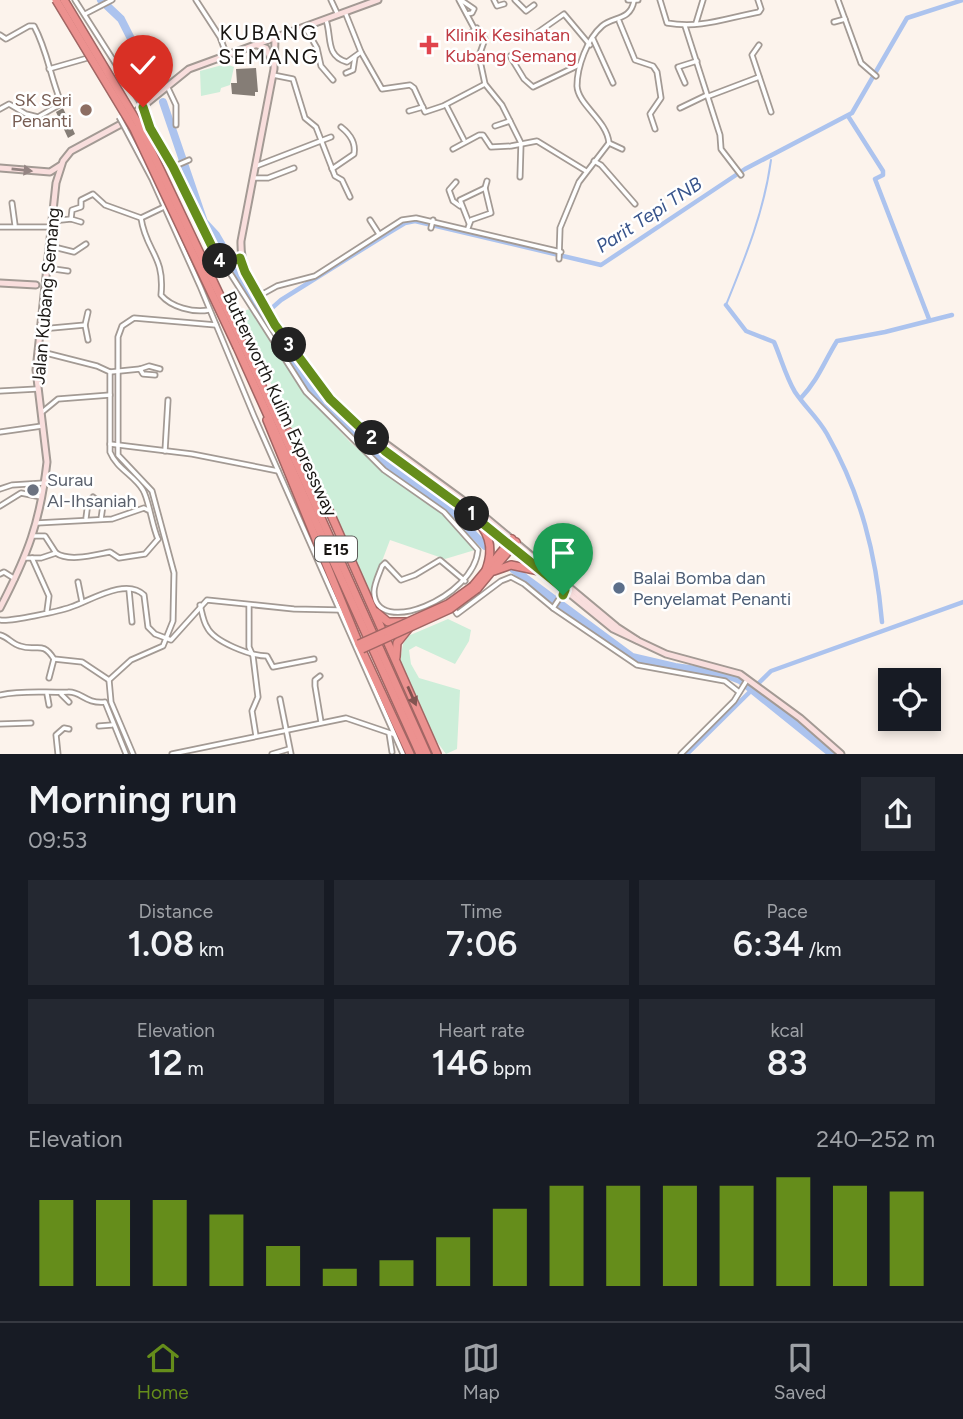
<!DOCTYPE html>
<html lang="en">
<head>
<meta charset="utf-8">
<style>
  :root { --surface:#171b24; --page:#242831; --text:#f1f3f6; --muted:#9ea1a6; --line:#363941; --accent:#658d1b }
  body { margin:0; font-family:Figtree,sans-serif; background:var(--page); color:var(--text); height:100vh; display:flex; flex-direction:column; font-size:26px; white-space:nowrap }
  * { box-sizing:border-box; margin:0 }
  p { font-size:23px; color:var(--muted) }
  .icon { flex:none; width:38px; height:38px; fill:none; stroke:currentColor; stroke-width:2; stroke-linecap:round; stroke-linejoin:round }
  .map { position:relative; height:754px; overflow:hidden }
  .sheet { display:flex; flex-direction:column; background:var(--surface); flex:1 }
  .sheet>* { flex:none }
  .tools { position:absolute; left:878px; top:668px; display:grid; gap:14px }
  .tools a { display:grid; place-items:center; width:63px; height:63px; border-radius:0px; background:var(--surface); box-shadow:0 4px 10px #0003; font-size:35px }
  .pin { position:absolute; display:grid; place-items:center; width:60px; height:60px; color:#fff; margin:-72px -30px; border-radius:50% 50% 50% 0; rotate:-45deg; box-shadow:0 0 7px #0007 }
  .pin .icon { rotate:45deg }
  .km { position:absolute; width:35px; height:35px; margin:-18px; border-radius:50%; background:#222; color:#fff; font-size:19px; line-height:35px; text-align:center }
  .round { display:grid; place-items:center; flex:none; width:74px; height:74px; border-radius:0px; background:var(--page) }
  .head { display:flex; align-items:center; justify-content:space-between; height:119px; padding:0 28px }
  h1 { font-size:38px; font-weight:600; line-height:52px }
  .stats { display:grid; grid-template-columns:repeat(3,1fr); gap:10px; height:119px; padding:7px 28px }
  .stats div { display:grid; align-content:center; border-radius:0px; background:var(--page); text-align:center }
  .stats b { font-size:35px; font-weight:600 }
  .stats small { font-size:19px; font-weight:400 }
  .stats p { font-size:19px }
  .chart { height:196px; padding:14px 28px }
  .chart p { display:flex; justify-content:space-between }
  .chart svg { width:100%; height:126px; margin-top:7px; stroke:var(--accent); stroke-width:6 }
  .menu { display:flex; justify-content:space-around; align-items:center; height:98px; border-top:2px solid var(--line); background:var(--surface); font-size:19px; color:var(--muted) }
  .menu a { display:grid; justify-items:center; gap:4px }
  .menu .selected { color:var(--accent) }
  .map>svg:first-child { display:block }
</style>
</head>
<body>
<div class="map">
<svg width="963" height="754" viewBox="0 0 963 754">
  <rect width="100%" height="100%" fill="#fcf3ec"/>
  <g fill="#cdeed9">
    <polygon points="226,64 234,67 230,85 221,88 220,92 201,96 200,71"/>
    <polygon points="249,309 309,398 350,442 394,480 443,514 475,550 445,559 390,540 370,593 238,314"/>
    <polygon points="448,619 471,630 469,641 455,664 416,646 409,650 411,664 419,678 460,690 457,749 446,754 435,739 400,660 403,644 408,636"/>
  </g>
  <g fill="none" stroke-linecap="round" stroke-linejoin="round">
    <path stroke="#acc3ee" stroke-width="2" d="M726 305C745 258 764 212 771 160"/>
    <g stroke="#acc3ee" stroke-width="4.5">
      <polyline points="848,116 883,171 883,175 875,179 929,319"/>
      <path d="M726 305 746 331 774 342C781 358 786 377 795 392 805 407 818 418 827 434 861 494 876 554 882 622"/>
      <polyline points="263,316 281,300 390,232 405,223 415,221 601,265 745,169 852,113 907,18 963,0"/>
      <path d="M801 398C818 380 824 362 837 341L885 332 952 315"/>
      <polyline points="687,754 771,671 963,602"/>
    </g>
    <g stroke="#acc3ee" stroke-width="8">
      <polyline points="101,0 121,19 154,84"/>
      <polyline points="163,102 204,222 216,235 274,334 318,397 385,463 449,509 485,546"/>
      <polyline points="513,569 632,657 675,667 725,674 740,680 832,754"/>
    </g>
  </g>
  <g fill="#857d76">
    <polygon points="256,68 258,92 255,92 255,96 232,94 231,83 237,83 236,69"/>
    <polygon points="63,108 75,134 68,138 56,112"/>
  </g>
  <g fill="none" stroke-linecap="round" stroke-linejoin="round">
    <defs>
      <g id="street">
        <path d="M75 0 147 113 150 128 173 167 221 265 230 273 306 392 384 470 444 512 478 550C474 598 375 638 374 592 374 584 379 574 382 566L385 563 401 580 415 575 440 560 465 581"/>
        <polyline points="196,0 220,37 227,56"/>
        <polyline points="331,0 338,15"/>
        <polyline points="459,0 474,28"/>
        <polyline points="461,0 474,9 472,13 467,14"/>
        <polyline points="494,0 497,6 504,4"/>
        <polyline points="515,0 526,11 534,5"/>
        <polyline points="628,0 638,0"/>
        <path d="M660 0 667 23C701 29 726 18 759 12L761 9 758 0"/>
        <polyline points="838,0 861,63 876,76"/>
        <polyline points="345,12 361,52 382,89 410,85 414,88 425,112 443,106 485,84"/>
        <polyline points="85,14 112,0"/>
        <path d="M326 20C332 37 325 56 347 62L361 52"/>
        <polyline points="619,21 635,60 653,66 657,72 661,98 650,114 655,129"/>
        <polyline points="834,22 845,19"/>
        <polyline points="696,23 703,0"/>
        <polyline points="685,26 720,135 721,149 741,175"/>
        <polyline points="305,27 317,48 321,66 333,80"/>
        <polyline points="469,34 477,28 485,39 479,56 485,84 502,105 521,143 520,177"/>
        <path d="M0 35 6 39 29 26H34C47 50 50 75 60 100L59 105 38 117 26 114 9 104 0 109"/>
        <polyline points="534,35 564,14 590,45"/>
        <polyline points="593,39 613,83"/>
        <polyline points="759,45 752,55 771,112"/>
        <polyline points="510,56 524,79 533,87 579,65"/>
        <polyline points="49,69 91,57"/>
        <polyline points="346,73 353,70 355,57"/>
        <polyline points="273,75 293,79 305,118 316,127 335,176 342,180 350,197"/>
        <polyline points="685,83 678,67 697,61"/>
        <polyline points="168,88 176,105 176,125"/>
        <polyline points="709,96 759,77"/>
        <polyline points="446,105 464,140"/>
        <polyline points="680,108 707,95"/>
        <polyline points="409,111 423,107"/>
        <polyline points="495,126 510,121"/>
        <polyline points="125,128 152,179 200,286 254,416 403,754"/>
        <polyline points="609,143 622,149"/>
        <polyline points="453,149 479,135 483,135 491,147 511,146 537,141 586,171"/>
        <polyline points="594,161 601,165 635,204"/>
        <polyline points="256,166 331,137"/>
        <polyline points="173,167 189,160"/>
        <path d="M332 169 354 154C356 143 350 134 341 127"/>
        <polyline points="253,178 268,178 294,168"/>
        <polyline points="456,182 449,190 453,201 460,206"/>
        <polyline points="12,203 15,225"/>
        <path d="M141 218C146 252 165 255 161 295 171 307 193 313 209 310"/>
        <polyline points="71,219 81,222"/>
        <polyline points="370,220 379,234"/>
        <polyline points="52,221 71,219 72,210 81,207 81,200 93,194 105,205 141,218 164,207"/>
        <polyline points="469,223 460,200 485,188"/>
        <polyline points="0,227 50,227"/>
        <polyline points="431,228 433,220"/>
        <polyline points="468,228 471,220 491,213 485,188 487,181"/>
        <polyline points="50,246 74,252 86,244"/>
        <path d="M559 259 560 228 579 182 609 143C607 120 578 105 577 86 577 67 587 39 602 26 614 16 630 21 634 1"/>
        <polyline points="221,265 241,258"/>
        <polyline points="47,268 68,271"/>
        <polyline points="259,296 277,286 315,276 402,220 416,218 561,252"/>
        <polyline points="85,325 88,340"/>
        <polyline points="41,329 85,325 88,312"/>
        <path d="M38 351 97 366 110 372V452C117 469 134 475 143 490 149 500 152 526 158 539"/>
        <polyline points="140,369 149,366 160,369"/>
        <polyline points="110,372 140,369 143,374 155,375"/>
        <polyline points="0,391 37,389"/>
        <polyline points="41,413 58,399 110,395"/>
        <polyline points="0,432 42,426"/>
        <polyline points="110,444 192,454 278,471"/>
        <polyline points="165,451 168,400"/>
        <polyline points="0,489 12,485 44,483"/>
        <polyline points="0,506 21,493 41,497"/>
        <polyline points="86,518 88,502 93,497 103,505 101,519"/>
        <polyline points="37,523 112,519 144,508 148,510"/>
        <polyline points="34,536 45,536 56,553"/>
        <path d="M26 558H41L56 553C69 562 94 555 110 552L119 558 145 554 158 539"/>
        <polyline points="32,558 49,596 47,611"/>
        <polyline points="0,574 4,572 15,579"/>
        <polyline points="78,582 82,602"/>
        <polyline points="129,590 132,622"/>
        <path d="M200 605C202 612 203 621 207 627 214 642 251 656 267 656L273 667 314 659"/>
        <polyline points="249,605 249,647 253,656 258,697 252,711 256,736"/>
        <polyline points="452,606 457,614 501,581 511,577 524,584 553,608 637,665 725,681 739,692"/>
        <polyline points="553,608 565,590"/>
        <path d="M0 620C10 622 60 611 71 607 90 601 126 577 144 595L148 627 155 634 171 640 207 600 294 609 340 610"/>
        <path d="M0 635C8 637 12 644 20 646 37 652 42 640 54 659L82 662 109 680"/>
        <polyline points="320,676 315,680 315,686 321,722"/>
        <polyline points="49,678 54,659"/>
        <polyline points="47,694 49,705"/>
        <polyline points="61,694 69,702"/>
        <path d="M0 695C23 690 46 693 68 692 81 691 85 704 105 702L126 754"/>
        <polyline points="280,699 291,754"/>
        <polyline points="0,724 31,723"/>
        <polyline points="99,726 112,725"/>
        <polyline points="389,733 392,752"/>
        <polyline points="58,754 56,735 64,728 69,729"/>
        <polyline points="133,754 111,702 109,680 131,660 163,646 173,621 174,573 152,491 118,455 118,337 122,326 134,318 216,325"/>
        <polyline points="172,754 346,718 393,734"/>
        <polyline points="272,754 289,749"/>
        <polyline points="681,754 734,701 747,680"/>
      </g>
      <g id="secondary">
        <path d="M275 39 274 69 241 241C240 270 255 289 269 313 299 366 339 413 385 451 413 473 443 492 471 514"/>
        <polyline points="257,45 266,48 272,62"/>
        <polyline points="0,168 50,172 61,165"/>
        <polyline points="0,283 36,285"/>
        <polyline points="371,433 479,512 617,627 637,640"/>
        <polyline points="479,520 613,629 666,654 740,674 800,718 841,754"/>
        <path d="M0 608C28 554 40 523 47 462L36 370 56 183 63 161 71 151 121 124 189 69 378 0"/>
      </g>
      <g id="highway">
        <polyline points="243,344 427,754"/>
        <polyline points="237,347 420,754"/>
        <polyline points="267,420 359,644 410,754"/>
        <polyline points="289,432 328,508 437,754"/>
        <path d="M470 513C488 530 495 546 486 570"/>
        <polyline points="494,571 511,565 544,572"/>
        <polyline points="473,586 512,539"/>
        <polyline points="477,589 516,542"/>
        <polyline points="376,612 388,622 406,622"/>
        <polyline points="396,657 397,643 409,628"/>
      </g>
    </defs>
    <use href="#street" stroke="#a39a94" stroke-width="7"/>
    <use href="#secondary" stroke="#a39a94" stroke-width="9"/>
    <use href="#highway" stroke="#a26664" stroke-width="10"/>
    <use href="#street" stroke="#fff" stroke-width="3.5"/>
    <use href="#secondary" stroke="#f9dedd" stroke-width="5"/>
    <use href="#highway" stroke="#ec918f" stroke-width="7"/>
    <defs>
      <polyline id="street-bridge" points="119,117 125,128"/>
      <g id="highway-bridge">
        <polyline points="56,0 134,129 237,347"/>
        <polyline points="64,0 139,125 243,344"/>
        <polyline points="359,644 448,604 473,586"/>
        <polyline points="362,649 450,609 477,589"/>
      </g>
    </defs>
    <use href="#street-bridge" stroke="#a39a94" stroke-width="7" stroke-linecap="butt"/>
    <use href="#highway-bridge" stroke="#a26664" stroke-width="10" stroke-linecap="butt"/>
    <use href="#street-bridge" stroke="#fff" stroke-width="3.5"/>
    <use href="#highway-bridge" stroke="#ec918f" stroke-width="7"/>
  </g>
  <defs><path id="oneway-solid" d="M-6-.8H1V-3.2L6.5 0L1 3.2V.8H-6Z" transform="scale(1.75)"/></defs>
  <use fill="#948482" href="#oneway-solid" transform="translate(22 170) rotate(6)"/>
  <use fill="#825451" href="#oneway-solid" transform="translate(412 696) rotate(66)"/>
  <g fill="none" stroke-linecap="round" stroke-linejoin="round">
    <defs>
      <polyline id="route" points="143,107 150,128 173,167 221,265 240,258 245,272 275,325 330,399 385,451 470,513 565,590 563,595"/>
    </defs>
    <use href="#route" stroke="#fff" stroke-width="14"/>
    <use href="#route" stroke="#658d1b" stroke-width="9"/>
  </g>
  <path fill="#e0444e" stroke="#fff" stroke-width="2.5" d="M425.5 34.5h7v7h7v7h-7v7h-7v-7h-7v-7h7z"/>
  <circle fill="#8d6e63" stroke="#fff" stroke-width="2.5" cx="86" cy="110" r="7"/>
  <circle fill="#6b7280" stroke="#fff" stroke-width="2.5" cx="33" cy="490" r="7"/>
  <circle fill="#5c6f8a" stroke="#fff" stroke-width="2.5" cx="619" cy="588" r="7"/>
  <g text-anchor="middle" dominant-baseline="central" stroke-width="5" stroke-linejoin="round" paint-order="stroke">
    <rect fill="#fff" stroke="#5e5c5a" stroke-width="2" x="315" y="536.5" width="42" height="25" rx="5"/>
    <g font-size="16" font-weight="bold" fill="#191613">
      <text x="336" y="549">E15</text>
    </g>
    <g font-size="18" fill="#be3a42" stroke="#fff" text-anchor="start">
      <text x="445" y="35">Klinik Kesihatan<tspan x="445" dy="21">Kubang Semang</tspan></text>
    </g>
    <g font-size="18" fill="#785e54" stroke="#fff" text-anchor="end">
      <text x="72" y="100">SK Seri<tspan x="72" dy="21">Penanti</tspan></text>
    </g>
    <g font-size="18" fill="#191613" stroke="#fff">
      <text transform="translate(46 296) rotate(-85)">Jalan Kubang Semang</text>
      <text transform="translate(280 404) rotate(65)">Butterworth Kulim Expressway</text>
    </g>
    <g font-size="18" fill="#5b616d" stroke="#fff" text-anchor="start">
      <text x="47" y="480">Surau<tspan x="47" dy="21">Al-Ihsaniah</tspan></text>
    </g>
    <g font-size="18" fill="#4e5e75" stroke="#fff" text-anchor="start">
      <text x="633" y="578">Balai Bomba dan<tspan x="633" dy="21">Penyelamat Penanti</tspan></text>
    </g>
    <g font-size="19" font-style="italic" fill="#38548b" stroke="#fff">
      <text transform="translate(649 215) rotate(-33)">Parit Tepi TNB</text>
    </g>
    <g font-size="21" letter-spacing="2" fill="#191613" stroke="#fff">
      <text x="269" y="32">KUBANG<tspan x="269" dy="24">SEMANG</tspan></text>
    </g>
  </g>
</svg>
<div class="tools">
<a><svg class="icon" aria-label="locate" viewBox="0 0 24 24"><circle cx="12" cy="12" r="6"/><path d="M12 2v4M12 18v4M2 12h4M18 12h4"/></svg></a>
</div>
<div class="pin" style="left:563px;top:595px;background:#1e9e55"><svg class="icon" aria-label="arrive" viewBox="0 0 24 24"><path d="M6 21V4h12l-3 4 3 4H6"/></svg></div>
<div class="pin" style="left:143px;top:107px;background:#d93025"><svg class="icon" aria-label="check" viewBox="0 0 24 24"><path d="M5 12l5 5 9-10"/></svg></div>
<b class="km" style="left:472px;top:514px">1</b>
<b class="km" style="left:372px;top:438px">2</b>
<b class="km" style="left:289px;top:345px">3</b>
<b class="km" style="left:220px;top:261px">4</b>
</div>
<section class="sheet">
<div class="head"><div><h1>Morning run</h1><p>09:53</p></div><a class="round"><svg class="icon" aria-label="share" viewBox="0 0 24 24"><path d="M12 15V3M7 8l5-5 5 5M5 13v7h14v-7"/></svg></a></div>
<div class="stats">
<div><p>Distance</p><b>1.08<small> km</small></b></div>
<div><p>Time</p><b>7:06</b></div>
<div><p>Pace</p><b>6:34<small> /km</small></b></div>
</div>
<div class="stats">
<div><p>Elevation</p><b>12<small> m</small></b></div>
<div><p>Heart rate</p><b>146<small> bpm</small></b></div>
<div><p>kcal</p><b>83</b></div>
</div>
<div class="chart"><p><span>Elevation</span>240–252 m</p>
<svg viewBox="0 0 160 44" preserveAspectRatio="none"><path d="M5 44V14M15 44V14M25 44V14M35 44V19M45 44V30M55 44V38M65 44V35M75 44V27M85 44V17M95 44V9M105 44V9M115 44V9M125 44V9M135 44V6M145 44V9M155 44V11"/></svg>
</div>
</section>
<nav class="menu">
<a class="selected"><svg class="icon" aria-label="home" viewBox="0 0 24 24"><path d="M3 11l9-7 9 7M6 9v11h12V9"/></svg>Home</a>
<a><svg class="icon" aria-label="map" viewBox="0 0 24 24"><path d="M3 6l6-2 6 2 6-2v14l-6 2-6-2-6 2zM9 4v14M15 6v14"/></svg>Map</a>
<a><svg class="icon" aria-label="saved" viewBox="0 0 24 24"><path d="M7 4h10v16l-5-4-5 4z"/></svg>Saved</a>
</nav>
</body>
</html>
